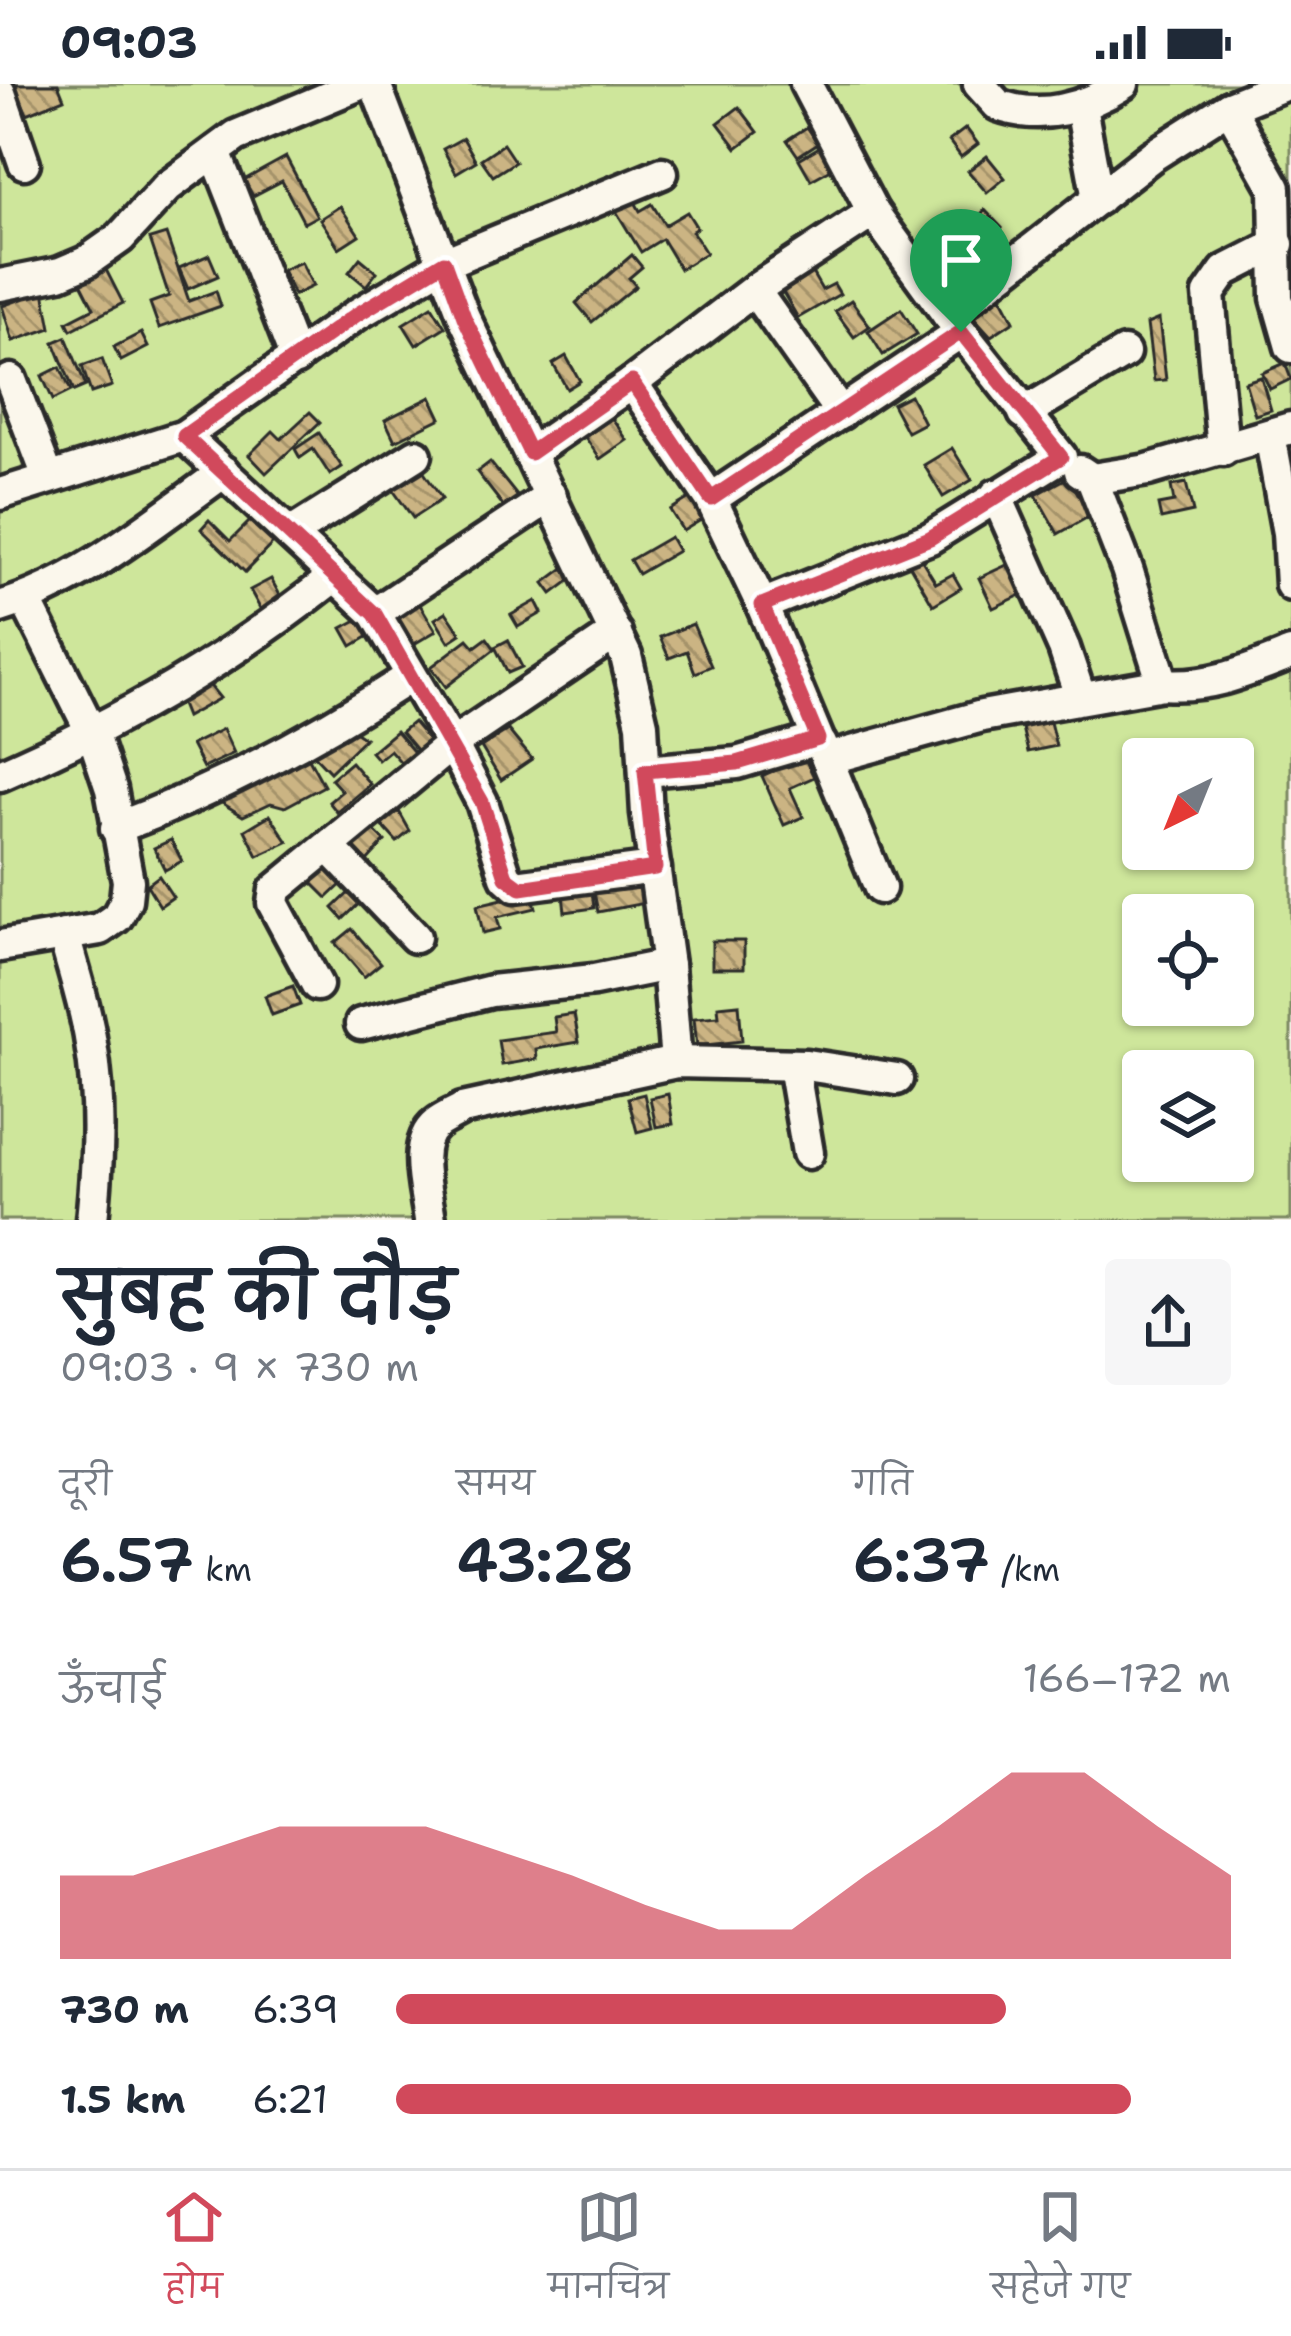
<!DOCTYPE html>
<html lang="hi">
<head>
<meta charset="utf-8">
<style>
  :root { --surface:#fff; --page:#f6f6f7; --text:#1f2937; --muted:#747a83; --line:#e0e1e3; --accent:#d1495b }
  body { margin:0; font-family:"Shantell Sans","Playpen Sans Deva",sans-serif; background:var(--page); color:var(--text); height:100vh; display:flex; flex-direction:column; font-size:45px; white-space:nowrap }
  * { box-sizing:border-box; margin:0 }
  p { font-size:39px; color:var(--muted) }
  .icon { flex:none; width:66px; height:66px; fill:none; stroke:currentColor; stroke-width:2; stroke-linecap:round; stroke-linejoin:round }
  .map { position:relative; height:1136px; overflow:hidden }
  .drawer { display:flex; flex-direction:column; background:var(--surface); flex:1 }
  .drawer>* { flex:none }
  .needle { width:78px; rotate:223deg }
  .buttons { position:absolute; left:1122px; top:654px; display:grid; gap:24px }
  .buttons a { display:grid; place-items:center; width:132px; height:132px; border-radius:12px; background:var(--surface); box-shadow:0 3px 9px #0004; font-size:60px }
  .pin { position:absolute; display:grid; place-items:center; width:102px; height:102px; color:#fff; margin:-123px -51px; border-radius:50% 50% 50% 0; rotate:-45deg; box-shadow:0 0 12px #0007 }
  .pin .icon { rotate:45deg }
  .round { display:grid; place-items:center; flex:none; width:126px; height:126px; border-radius:12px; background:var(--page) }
  .summary { display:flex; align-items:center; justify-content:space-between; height:204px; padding:0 60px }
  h1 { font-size:66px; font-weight:600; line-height:90px }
  .stats { display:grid; grid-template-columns:repeat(3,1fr); gap:18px; height:204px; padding:12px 60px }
  .stats div { display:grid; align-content:center }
  .stats b { font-size:60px; font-weight:600 }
  .stats small { font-size:33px; font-weight:400 }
  .stats p { font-size:33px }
  .chart { height:336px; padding:24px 60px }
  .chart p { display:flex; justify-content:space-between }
  .chart svg { width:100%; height:216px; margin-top:12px; fill:var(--accent); opacity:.7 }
  ul { padding:0 60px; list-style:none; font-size:39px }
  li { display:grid; grid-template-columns:192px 144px 1fr; align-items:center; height:90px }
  li i { height:30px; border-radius:15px; background:var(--accent) }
  .status { display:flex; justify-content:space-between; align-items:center; height:84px; padding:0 60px; background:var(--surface); direction:ltr }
  .status svg { height:33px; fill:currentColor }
  .dock { display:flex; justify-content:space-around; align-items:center; height:168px; border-top:3px solid var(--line); background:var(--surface); font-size:33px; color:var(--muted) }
  .dock a { display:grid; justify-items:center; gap:6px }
  .dock .on { color:var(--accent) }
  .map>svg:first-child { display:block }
</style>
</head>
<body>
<div class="status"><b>09:03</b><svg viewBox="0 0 49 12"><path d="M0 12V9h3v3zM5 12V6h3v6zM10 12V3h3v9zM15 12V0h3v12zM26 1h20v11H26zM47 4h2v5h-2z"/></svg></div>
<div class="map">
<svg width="1291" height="1136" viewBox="0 0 1291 1136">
  <defs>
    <pattern id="building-back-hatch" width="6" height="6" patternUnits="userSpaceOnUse" patternTransform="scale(3)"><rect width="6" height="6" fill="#cbb483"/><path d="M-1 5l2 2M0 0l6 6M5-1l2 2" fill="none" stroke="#a5936b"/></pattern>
  </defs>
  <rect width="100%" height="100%" fill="#fbf7ec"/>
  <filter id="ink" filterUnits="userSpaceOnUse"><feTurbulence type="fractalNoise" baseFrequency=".00833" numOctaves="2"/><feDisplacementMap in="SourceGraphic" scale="24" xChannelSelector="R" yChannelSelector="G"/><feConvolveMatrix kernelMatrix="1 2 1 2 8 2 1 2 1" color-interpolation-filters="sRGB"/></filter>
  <g filter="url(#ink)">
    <path fill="#cee69b" stroke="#7c8863" stroke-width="3" fill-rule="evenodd" d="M0 0H1291V1136H0ZM1143 675H1233V765H1143ZM1143 831H1233V921H1143ZM1143 987H1233V1077H1143Z"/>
    <g fill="url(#building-back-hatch)" stroke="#2b2b2b" stroke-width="3">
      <polygon points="14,0 58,0 64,15 27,30"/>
      <polygon points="739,23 758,48 737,64 718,39"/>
      <polygon points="807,43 818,59 798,72 787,56"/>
      <polygon points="966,44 978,60 961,73 949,57"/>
      <polygon points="463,54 476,77 456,89 443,65"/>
      <polygon points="503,60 515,78 493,92 481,75"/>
      <polygon points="821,62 833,84 811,96 799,75"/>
      <polygon points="987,72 1005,94 987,109 968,87"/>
      <polygon points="286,73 317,132 304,139 282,97 253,112 244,96"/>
      <polygon points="634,116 640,127 652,120 665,141 687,128 697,144 692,147 706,169 680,185 662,155 641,168 616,127"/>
      <polygon points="340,122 359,151 339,164 320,135"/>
      <polygon points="985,126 1002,144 990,156 973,138"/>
      <polygon points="166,150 189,217 216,207 221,222 159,244 150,219 169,212 150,155"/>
      <polygon points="209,171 218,192 188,205 179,184"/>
      <polygon points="632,171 642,183 629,194 636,202 592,238 576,219"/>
      <polygon points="360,174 377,188 366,202 349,188"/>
      <polygon points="101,176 123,219 71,246 67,238 94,224 76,189"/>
      <polygon points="301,178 313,202 294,211 282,186"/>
      <polygon points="811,187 822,206 834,200 840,210 798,234 781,205"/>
      <polygon points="44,207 51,244 13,257 2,222"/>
      <polygon points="1001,212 1014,237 991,252 972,231"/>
      <polygon points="851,216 870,242 854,253 835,227"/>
      <polygon points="432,222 445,243 416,261 403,240"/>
      <polygon points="901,225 917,250 883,271 868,247"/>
      <polygon points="1159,235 1166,296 1154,297 1147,240"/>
      <polygon points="141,249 148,263 121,277 114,263"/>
      <polygon points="66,253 86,302 74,307 54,258"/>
      <polygon points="566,272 580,297 567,305 553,280"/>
      <polygon points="102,275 112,302 91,309 82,282"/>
      <polygon points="1285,279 1291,295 1270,305 1262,289"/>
      <polygon points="60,283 71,307 53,316 42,292"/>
      <polygon points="1261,293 1271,326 1255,331 1245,298"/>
      <polygon points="910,311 924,339 907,348 892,320"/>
      <polygon points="431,313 441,334 395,357 385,336"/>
      <polygon points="310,328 320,338 266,389 249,371 273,347 281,355"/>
      <polygon points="612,334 627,356 600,375 585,353"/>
      <polygon points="319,349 342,383 330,391 313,365 300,374 295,365"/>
      <polygon points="952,364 972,396 943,413 924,381"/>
      <polygon points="490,378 518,413 505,424 477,388"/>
      <polygon points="423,387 442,415 413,434 393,406"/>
      <polygon points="1069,393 1090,432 1058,450 1036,411"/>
      <polygon points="1186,399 1193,428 1161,435 1158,421 1174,418 1171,402"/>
      <polygon points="696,410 709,431 683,447 670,426"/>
      <polygon points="209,436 230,457 251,436 274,458 245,488 201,445"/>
      <polygon points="670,453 678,467 638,490 630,476"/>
      <polygon points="920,473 936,499 953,490 961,504 933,521 909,480"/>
      <polygon points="571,479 579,490 552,510 544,499"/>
      <polygon points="1009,480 1023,510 993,524 979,494"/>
      <polygon points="271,495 282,515 261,526 250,506"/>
      <polygon points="416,514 436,547 409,563 389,531"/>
      <polygon points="536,517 542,529 518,543 511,531"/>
      <polygon points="446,528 461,550 449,558 435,535"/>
      <polygon points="359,535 369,552 352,562 342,544"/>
      <polygon points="693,540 711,582 695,589 687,567 669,574 660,553"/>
      <polygon points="487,554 495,565 446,603 431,583 468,555 475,563"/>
      <polygon points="508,556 522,583 508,589 495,563"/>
      <polygon points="207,598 220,614 186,633 178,613"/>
      <polygon points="413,638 434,663 422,673 401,648"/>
      <polygon points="1050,638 1056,662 1028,668 1022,644"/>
      <polygon points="350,644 365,654 330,688 311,668"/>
      <polygon points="223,645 234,669 203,684 191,661"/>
      <polygon points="508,646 532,675 501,696 481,663"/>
      <polygon points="396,647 418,673 405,683 390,666 378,676 371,668"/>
      <polygon points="307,671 324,702 285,723 271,719 243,732 214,714"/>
      <polygon points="804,673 814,693 790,704 803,733 784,741 762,692"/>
      <polygon points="351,678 370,700 337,728 329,718 342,707 331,695"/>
      <polygon points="396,722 410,747 397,758 379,738"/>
      <polygon points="270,731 288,758 258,772 245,746"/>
      <polygon points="368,741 385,757 365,779 347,763"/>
      <polygon points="171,756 182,777 165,786 154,764"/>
      <polygon points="330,780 346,796 327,814 311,798"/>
      <polygon points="159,792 173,813 160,822 147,801"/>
      <polygon points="646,798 650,818 598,828 594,808"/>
      <polygon points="354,804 364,815 343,835 333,824"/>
      <polygon points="532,808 536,824 497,833 500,845 483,849 477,821"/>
      <polygon points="592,808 594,824 565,828 563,811"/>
      <polygon points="352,845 381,879 364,893 335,859"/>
      <rect x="712" y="857" width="32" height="27"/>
      <polygon points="293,902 300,921 272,931 265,912"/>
      <polygon points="739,920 742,957 697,962 694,934 719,932 718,922"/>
      <polygon points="574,930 579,958 536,965 537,975 502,981 498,956 556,948 554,933"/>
      <polygon points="644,1010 652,1044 637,1048 628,1014"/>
      <polygon points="668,1010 673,1040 656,1043 650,1014"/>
    </g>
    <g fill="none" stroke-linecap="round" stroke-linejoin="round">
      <defs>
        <g id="minor">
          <polyline points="375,0 464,233 626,572 642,640 647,730 668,881"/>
          <polyline points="806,0 873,128 948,231 1152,72 1229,23 1286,0"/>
          <path d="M979 0 998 21C1041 37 1086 24 1123 0"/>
          <polyline points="0,9 24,79"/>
          <polyline points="1081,23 1098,115"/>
          <polyline points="1229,23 1275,104 1277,214 1291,263"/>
          <polyline points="215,68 296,275"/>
          <polyline points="873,128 754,206 632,299 711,415 762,521 930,454 1061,373 948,231"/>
          <polyline points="0,201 60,189 86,178 120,154 167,103 236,52 360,0"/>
          <polyline points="754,206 841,329"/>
          <polyline points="11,296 48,393"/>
          <polyline points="1024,329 1124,269"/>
          <polyline points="1270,351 1288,449 1291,501"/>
          <polyline points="184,352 375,529 551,412"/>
          <polyline points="1223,366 1209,210 1225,187 1278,160"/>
          <polyline points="530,369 632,299"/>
          <polyline points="1080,387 1092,395 1148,386 1291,344"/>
          <polyline points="0,410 184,352 356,231 444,179 662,89"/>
          <polyline points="996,411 1064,564 1080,612"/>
          <polyline points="711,415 961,248"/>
          <polyline points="290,450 416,371"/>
          <path d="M0 523C82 499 155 437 224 388"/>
          <polyline points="375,529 452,660 616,549"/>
          <path d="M1163 600C1210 604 1248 587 1291 570"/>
          <polyline points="821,660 880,804"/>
          <polyline points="827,675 982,632 1163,600 1127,485 1092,395"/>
          <polyline points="645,687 737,679 818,655 762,521"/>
          <path d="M0 691C126 636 227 577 335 492"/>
          <path d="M116 744C221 705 316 654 410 593"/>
          <polyline points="330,764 415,853"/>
          <path d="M64 851C73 887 86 923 91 960 101 1019 98 1077 92 1136"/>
          <polyline points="0,862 100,845 117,833 126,816 128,797 111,705 93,651 25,515"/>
          <polyline points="317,901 273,819 275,806 452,660 482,718 506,793 516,802 655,784"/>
          <polyline points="361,940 491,907 594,896 668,881 676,978"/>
          <polyline points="793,981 808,1069"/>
          <path d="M430 1136C427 1109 411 1060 436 1040 443 1034 454 1030 462 1025L676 978 806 981 897 995"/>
        </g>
      </defs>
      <use href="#minor" stroke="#2b2b2b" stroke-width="39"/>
      <use href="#minor" stroke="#fbf7ec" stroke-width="30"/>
    </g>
  </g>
  <g fill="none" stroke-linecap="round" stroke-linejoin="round" filter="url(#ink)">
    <defs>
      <polygon id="route" points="444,178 464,233 530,369 632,298 711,415 961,248 1061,373 930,454 762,521 818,655 737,679 645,687 655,784 521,804 506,793 482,718 375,530 184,352 356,231"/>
    </defs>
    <use href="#route" stroke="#fff" stroke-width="24"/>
    <use href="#route" stroke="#d1495b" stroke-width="15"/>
  </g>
</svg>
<div class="buttons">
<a><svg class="needle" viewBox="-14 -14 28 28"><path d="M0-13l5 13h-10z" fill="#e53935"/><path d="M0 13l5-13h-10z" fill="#747a83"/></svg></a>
<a><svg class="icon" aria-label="locate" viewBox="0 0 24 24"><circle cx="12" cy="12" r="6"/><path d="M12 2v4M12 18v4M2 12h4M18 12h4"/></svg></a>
<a><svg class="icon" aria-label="layers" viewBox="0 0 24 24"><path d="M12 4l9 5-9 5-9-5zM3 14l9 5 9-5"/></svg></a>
</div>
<div class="pin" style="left:961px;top:248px;background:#1e9e55"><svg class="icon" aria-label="arrive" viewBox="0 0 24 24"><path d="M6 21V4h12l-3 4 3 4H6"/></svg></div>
</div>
<section class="drawer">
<div class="summary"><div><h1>सुबह की दौड़</h1><p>09:03 · 9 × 730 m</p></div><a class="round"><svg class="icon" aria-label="share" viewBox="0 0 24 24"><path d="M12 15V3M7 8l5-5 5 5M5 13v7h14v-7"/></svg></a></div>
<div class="stats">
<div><p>दूरी</p><b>6.57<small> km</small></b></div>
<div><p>समय</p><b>43:28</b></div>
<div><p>गति</p><b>6:37<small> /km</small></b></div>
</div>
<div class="chart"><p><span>ऊँचाई</span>166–172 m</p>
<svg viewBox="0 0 160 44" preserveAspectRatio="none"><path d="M0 44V27L10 27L20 22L30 17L40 17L50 17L60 22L70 27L80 33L90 38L100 38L110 27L120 17L130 6L140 6L150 17L160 27V44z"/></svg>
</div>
<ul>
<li><b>730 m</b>6:39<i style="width:73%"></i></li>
<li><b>1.5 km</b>6:21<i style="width:88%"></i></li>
</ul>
</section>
<nav class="dock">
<a class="on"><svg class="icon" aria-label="home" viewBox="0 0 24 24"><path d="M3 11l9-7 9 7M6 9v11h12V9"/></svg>होम</a>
<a><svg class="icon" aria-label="map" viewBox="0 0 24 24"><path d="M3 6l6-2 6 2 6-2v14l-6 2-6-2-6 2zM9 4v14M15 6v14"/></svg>मानचित्र</a>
<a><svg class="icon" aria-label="saved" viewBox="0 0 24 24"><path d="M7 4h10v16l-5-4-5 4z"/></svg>सहेजे गए</a>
</nav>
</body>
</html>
